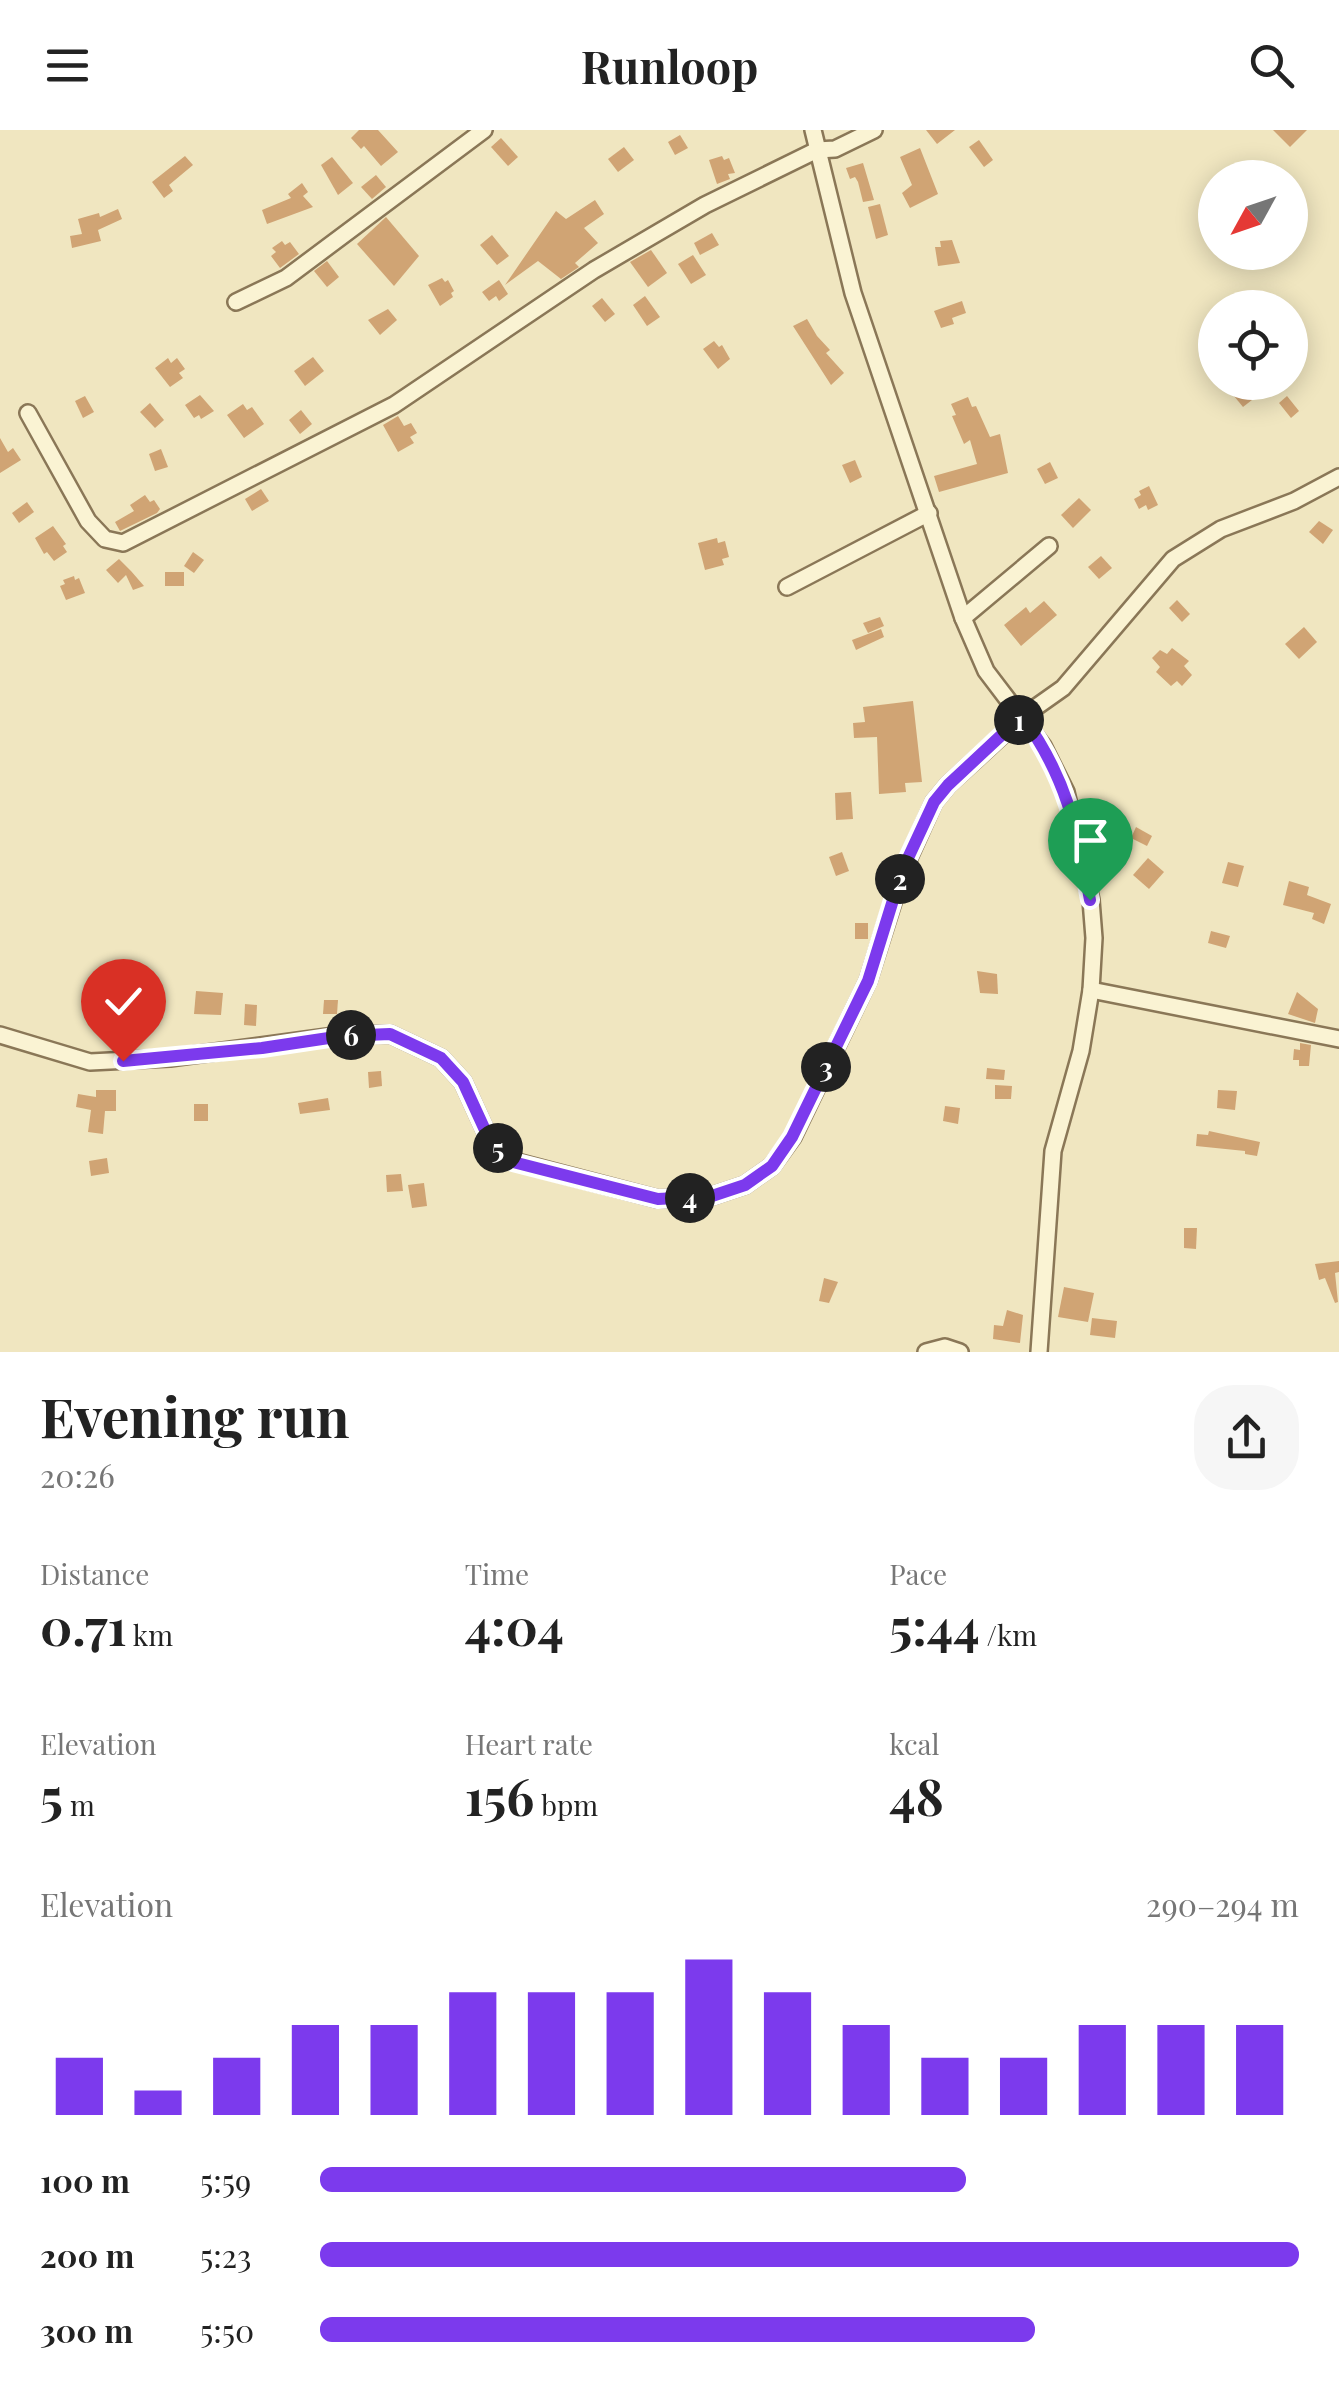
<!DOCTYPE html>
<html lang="en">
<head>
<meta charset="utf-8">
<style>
  :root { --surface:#fff; --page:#f6f6f6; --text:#222; --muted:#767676; --accent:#7c3aed }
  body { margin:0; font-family:"Playfair Display",serif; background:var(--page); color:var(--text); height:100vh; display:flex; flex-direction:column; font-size:38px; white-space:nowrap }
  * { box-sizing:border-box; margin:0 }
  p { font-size:32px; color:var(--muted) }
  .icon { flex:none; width:55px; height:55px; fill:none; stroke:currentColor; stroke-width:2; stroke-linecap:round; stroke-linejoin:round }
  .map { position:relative; height:1222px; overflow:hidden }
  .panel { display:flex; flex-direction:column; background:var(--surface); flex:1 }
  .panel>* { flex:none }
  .needle { width:65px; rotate:230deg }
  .tools { position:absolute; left:1198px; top:30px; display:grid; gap:20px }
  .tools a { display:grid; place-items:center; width:110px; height:110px; border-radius:50%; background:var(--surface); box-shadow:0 5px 25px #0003; font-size:50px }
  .pin { position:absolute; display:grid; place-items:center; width:85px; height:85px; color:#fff; margin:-102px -42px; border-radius:50% 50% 50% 0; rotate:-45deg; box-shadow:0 0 10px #0007 }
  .pin .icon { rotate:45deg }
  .km { position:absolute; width:50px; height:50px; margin:-25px; border-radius:50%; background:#222; color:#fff; font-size:28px; line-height:50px; text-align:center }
  .round { display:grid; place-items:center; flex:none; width:105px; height:105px; border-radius:40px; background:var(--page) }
  .head { display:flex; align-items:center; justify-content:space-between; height:170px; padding:0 40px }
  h1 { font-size:55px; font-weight:700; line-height:75px }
  .figures { display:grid; grid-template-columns:repeat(3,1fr); gap:15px; height:170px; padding:10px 40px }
  .figures div { display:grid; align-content:center }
  .figures b { font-size:50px; font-weight:700 }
  .figures small { font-size:28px; font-weight:400 }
  .figures p { font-size:28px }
  .chart { height:280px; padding:20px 40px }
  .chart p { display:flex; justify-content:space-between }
  .chart svg { width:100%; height:180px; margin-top:10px; stroke:var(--accent); stroke-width:6 }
  ul { padding:0 40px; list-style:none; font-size:32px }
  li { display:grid; grid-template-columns:160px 120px 1fr; align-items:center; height:75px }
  li i { height:25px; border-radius:12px; background:var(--accent) }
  header { display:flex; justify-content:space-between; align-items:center; height:130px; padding:0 40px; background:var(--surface); font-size:45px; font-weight:700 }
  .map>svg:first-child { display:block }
</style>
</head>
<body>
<header><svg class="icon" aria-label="menu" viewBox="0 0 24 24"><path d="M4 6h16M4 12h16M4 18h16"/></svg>Runloop<svg class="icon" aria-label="search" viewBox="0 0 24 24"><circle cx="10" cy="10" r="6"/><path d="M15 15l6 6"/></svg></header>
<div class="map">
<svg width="1339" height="1222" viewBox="0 0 1339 1222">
  <rect width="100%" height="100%" fill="#f0e6c0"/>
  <g fill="#d0a474">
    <polygon points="359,0 378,0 398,22 381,36 364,16 361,19 351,8"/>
    <polygon points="926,0 955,0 937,14"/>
    <polygon points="1273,0 1307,0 1290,17"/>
    <polygon points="680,5 688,18 675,25 668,12"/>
    <polygon points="501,8 518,27 508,36 491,17"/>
    <polygon points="979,10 993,30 984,37 969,17"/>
    <polygon points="624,17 634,30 618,42 608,29"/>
    <polygon points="920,18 938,64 910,78 902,63 912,55 900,27"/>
    <polygon points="185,26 193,35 169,55 173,61 164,68 152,52"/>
    <polygon points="722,26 724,30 729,28 735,43 728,44 730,49 717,54 709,30"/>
    <polygon points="332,27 353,53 338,65 321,35"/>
    <polygon points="863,33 874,70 863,72 858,52 855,47 850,49 846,38"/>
    <polygon points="376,45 386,57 372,69 361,57"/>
    <polygon points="302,53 308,62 303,66 313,77 267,94 262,80 291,68 288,64"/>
    <polygon points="595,70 604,84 584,98 598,113 575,133 579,137 561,149 538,131 505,155 556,81 566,89"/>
    <polygon points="880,74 888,105 876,109 868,77"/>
    <polygon points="118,79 122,89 98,100 101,111 72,118 70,106 82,104 78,89 99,83 100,87"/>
    <polygon points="386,87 419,126 394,156 357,114"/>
    <polygon points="712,103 719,115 700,125 694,113"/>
    <polygon points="492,105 509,126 497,135 480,115"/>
    <polygon points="952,110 960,133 938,136 935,117 941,117 940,111"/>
    <polygon points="282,111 285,115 290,112 299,124 280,138 271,126 276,122 272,118"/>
    <polygon points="651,120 667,143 648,157 630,132"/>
    <polygon points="693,125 706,145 691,154 678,134"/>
    <polygon points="327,131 339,147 327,157 314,141"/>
    <polygon points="442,148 445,152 448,150 454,161 451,163 453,167 440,176 428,155"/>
    <polygon points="499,150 508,164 499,171 496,166 489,171 482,162"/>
    <polygon points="645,166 660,187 647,196 633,175"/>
    <polygon points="602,168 615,184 605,192 592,176"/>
    <polygon points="962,171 966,183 952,188 954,194 941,198 934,181"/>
    <polygon points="388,179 397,190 380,205 368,190"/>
    <polygon points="807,189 817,206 830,220 826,223 844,243 831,255 793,196"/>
    <polygon points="714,211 719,217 722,215 730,229 718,239 703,219"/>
    <polygon points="313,227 324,241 305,256 294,241"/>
    <polygon points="168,228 171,233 177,228 185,239 179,243 183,248 170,257 155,238"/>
    <polygon points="1251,252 1275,252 1243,277 1234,266"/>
    <polygon points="200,265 214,281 201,289 199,285 194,288 185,275"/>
    <polygon points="85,266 94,282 83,288 75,271"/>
    <polygon points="1287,266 1299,281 1291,288 1279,273"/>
    <polygon points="968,267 972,277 976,276 990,307 1000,304 1008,343 939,362 934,346 977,334 970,310 964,314 952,286 956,285 951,274"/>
    <polygon points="150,273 164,290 155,298 140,282"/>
    <polygon points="243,274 247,280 252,277 264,294 244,308 227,285"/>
    <polygon points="301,280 312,294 300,304 289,290"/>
    <polygon points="398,286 404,296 411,293 417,303 410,307 414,313 398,322 383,295"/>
    <polygon points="0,308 8,322 13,318 21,330 0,343"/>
    <polygon points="161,319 168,337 155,341 149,324"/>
    <polygon points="855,330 862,347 850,353 842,335"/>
    <polygon points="1050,332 1058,348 1045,354 1037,339"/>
    <polygon points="1149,356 1158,375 1148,380 1146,375 1139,379 1134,369 1141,365 1139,361"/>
    <polygon points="261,359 269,371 252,381 245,369"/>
    <polygon points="145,365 150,372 154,370 160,379 157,383 120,401 115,392 134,381 130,375"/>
    <polygon points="1079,368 1091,380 1073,398 1061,385"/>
    <polygon points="27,372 34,382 19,393 12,383"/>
    <polygon points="1319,391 1333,400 1323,414 1309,402"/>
    <polygon points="53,396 66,414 63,416 67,422 54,431 47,422 44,424 35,408"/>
    <polygon points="717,408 718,413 725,411 729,427 722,429 724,435 705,440 698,413"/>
    <polygon points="193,422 204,430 194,443 184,436"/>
    <polygon points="1101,426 1112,438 1099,449 1088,437"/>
    <polygon points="119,429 131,441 144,456 133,460 126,445 118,453 106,440"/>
    <rect x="165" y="442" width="19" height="14"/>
    <polygon points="74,446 75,450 79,448 85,463 66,470 60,456 65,454 63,450"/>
    <polygon points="1177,470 1190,484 1182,492 1169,478"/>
    <polygon points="1044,471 1057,485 1021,516 1004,495 1026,477 1030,483"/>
    <polygon points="880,487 884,496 868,503 863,493"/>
    <polygon points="1304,497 1317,512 1299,529 1285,514"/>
    <polygon points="881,499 884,507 856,520 852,510"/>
    <polygon points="1172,518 1189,531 1184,536 1192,545 1182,556 1177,551 1171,556 1156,542 1160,537 1152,528 1160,520 1167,524"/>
    <polygon points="913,571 922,652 905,653 906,662 879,664 877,607 854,608 853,593 865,592 863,577"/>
    <polygon points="851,662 853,689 836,690 835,663"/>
    <polygon points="1136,697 1152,706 1147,716 1131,708"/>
    <polygon points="842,722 849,741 836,746 829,727"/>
    <polygon points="1148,728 1164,742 1149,759 1133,745"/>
    <polygon points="1228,732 1244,736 1238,757 1222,753"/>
    <polygon points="1289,751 1309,757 1307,765 1331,774 1324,794 1312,789 1314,783 1283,775"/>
    <rect x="855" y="793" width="13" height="16"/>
    <polygon points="1211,801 1230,806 1226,818 1208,813"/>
    <polygon points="977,841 997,844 998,864 980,863"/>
    <polygon points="196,861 223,863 221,885 194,884"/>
    <polygon points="1297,862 1318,879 1315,893 1288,884"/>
    <polygon points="324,870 338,870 337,884 323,884"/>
    <polygon points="245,874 257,875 256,896 244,895"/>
    <polygon points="1300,913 1311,915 1309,936 1299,936 1299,930 1293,930 1294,919 1300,920"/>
    <polygon points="987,938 1005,940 1004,950 986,949"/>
    <polygon points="381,941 382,956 369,958 368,942"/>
    <polygon points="995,955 1012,956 1011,969 995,969"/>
    <polygon points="96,960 116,960 116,981 105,981 103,1004 88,1002 91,980 76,977 78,964 96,967"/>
    <polygon points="1218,960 1237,961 1235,980 1217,978"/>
    <polygon points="328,968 330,980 300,984 298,973"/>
    <rect x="194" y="974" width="14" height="17"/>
    <polygon points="945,976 960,978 958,994 943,991"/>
    <polygon points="1209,1001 1260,1012 1257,1026 1245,1024 1245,1021 1196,1016 1197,1004 1208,1005"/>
    <polygon points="107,1028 109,1043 91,1046 89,1031"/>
    <polygon points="401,1044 403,1061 387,1062 386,1045"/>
    <polygon points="424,1053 427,1076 412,1078 408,1055"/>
    <polygon points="1184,1098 1197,1098 1196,1119 1184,1118"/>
    <polygon points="1339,1131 1339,1142 1335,1143 1338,1172 1335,1173 1325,1148 1319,1150 1315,1134"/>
    <polygon points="824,1148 838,1152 829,1173 819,1171"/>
    <polygon points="1064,1157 1094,1163 1088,1192 1058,1187"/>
    <polygon points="1007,1180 1023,1185 1020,1213 993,1209 994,1195 1003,1196"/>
    <polygon points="1092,1188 1117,1191 1115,1208 1090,1205"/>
  </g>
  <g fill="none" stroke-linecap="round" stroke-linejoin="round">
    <defs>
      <g id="street">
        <polyline points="813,0 853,163 963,488 986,541 1043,616 1066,662 1091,770 1094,808 1091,860 1081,921 1053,1021 1039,1222"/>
        <polyline points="236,172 286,148 484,0"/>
        <polyline points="28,283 88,391 105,409 123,413 394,275 594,140 705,75 817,20 835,19 874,0"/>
        <polyline points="787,457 929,383"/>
        <polyline points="963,488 1049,416"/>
        <polyline points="1091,860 1339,909"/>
        <polyline points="0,905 90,932 170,928 342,905 390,904 441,928 463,952 490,1011 513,1031 658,1069 712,1066 745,1055 772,1036 793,1007 868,851 903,741 934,672 948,655 1022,587 1063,558 1173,429 1221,399 1294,371 1339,347"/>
        <polyline points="926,1222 945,1217 960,1222"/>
      </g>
    </defs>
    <use href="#street" stroke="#8a7757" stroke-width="20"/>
    <use href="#street" stroke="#faf3d3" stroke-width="15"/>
  </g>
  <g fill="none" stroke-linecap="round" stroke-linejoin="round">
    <defs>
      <path id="route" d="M123 931 262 918 342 906 390 904 441 928 463 952 490 1011 513 1032 658 1069 712 1066 745 1055 772 1036 792 1007 868 851 902 741 934 672 948 655 1022 586C1066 646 1077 698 1090 770"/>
    </defs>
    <use href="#route" stroke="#fff" stroke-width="20"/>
    <use href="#route" stroke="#7c3aed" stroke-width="12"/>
  </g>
</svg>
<div class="tools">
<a><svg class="needle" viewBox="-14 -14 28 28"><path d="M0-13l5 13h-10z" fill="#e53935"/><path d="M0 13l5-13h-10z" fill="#767676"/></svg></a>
<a><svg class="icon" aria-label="locate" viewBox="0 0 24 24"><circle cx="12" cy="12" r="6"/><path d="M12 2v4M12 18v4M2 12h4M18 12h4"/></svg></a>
</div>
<div class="pin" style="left:1090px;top:770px;background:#1e9e55"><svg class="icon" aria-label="arrive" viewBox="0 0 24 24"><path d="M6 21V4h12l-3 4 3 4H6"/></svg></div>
<div class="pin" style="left:123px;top:931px;background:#d93025"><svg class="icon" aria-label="check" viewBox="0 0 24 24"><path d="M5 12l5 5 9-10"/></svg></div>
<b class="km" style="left:1019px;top:590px">1</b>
<b class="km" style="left:900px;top:749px">2</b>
<b class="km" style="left:826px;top:937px">3</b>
<b class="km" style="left:690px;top:1068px">4</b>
<b class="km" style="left:498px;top:1018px">5</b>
<b class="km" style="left:351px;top:905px">6</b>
</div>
<section class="panel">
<div class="head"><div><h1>Evening run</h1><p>20:26</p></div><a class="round"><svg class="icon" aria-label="share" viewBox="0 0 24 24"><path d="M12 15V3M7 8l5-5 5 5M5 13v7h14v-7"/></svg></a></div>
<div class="figures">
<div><p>Distance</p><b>0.71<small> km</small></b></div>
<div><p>Time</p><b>4:04</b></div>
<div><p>Pace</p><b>5:44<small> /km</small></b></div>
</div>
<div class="figures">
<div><p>Elevation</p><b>5<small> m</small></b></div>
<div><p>Heart rate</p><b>156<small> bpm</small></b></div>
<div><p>kcal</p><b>48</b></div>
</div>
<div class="chart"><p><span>Elevation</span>290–294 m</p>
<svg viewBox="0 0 160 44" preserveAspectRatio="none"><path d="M5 44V30M15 44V38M25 44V30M35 44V22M45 44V22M55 44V14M65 44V14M75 44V14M85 44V6M95 44V14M105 44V22M115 44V30M125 44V30M135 44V22M145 44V22M155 44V22"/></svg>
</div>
<ul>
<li><b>100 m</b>5:59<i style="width:66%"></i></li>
<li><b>200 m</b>5:23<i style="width:100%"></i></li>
<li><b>300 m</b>5:50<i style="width:73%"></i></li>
</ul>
</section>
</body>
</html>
